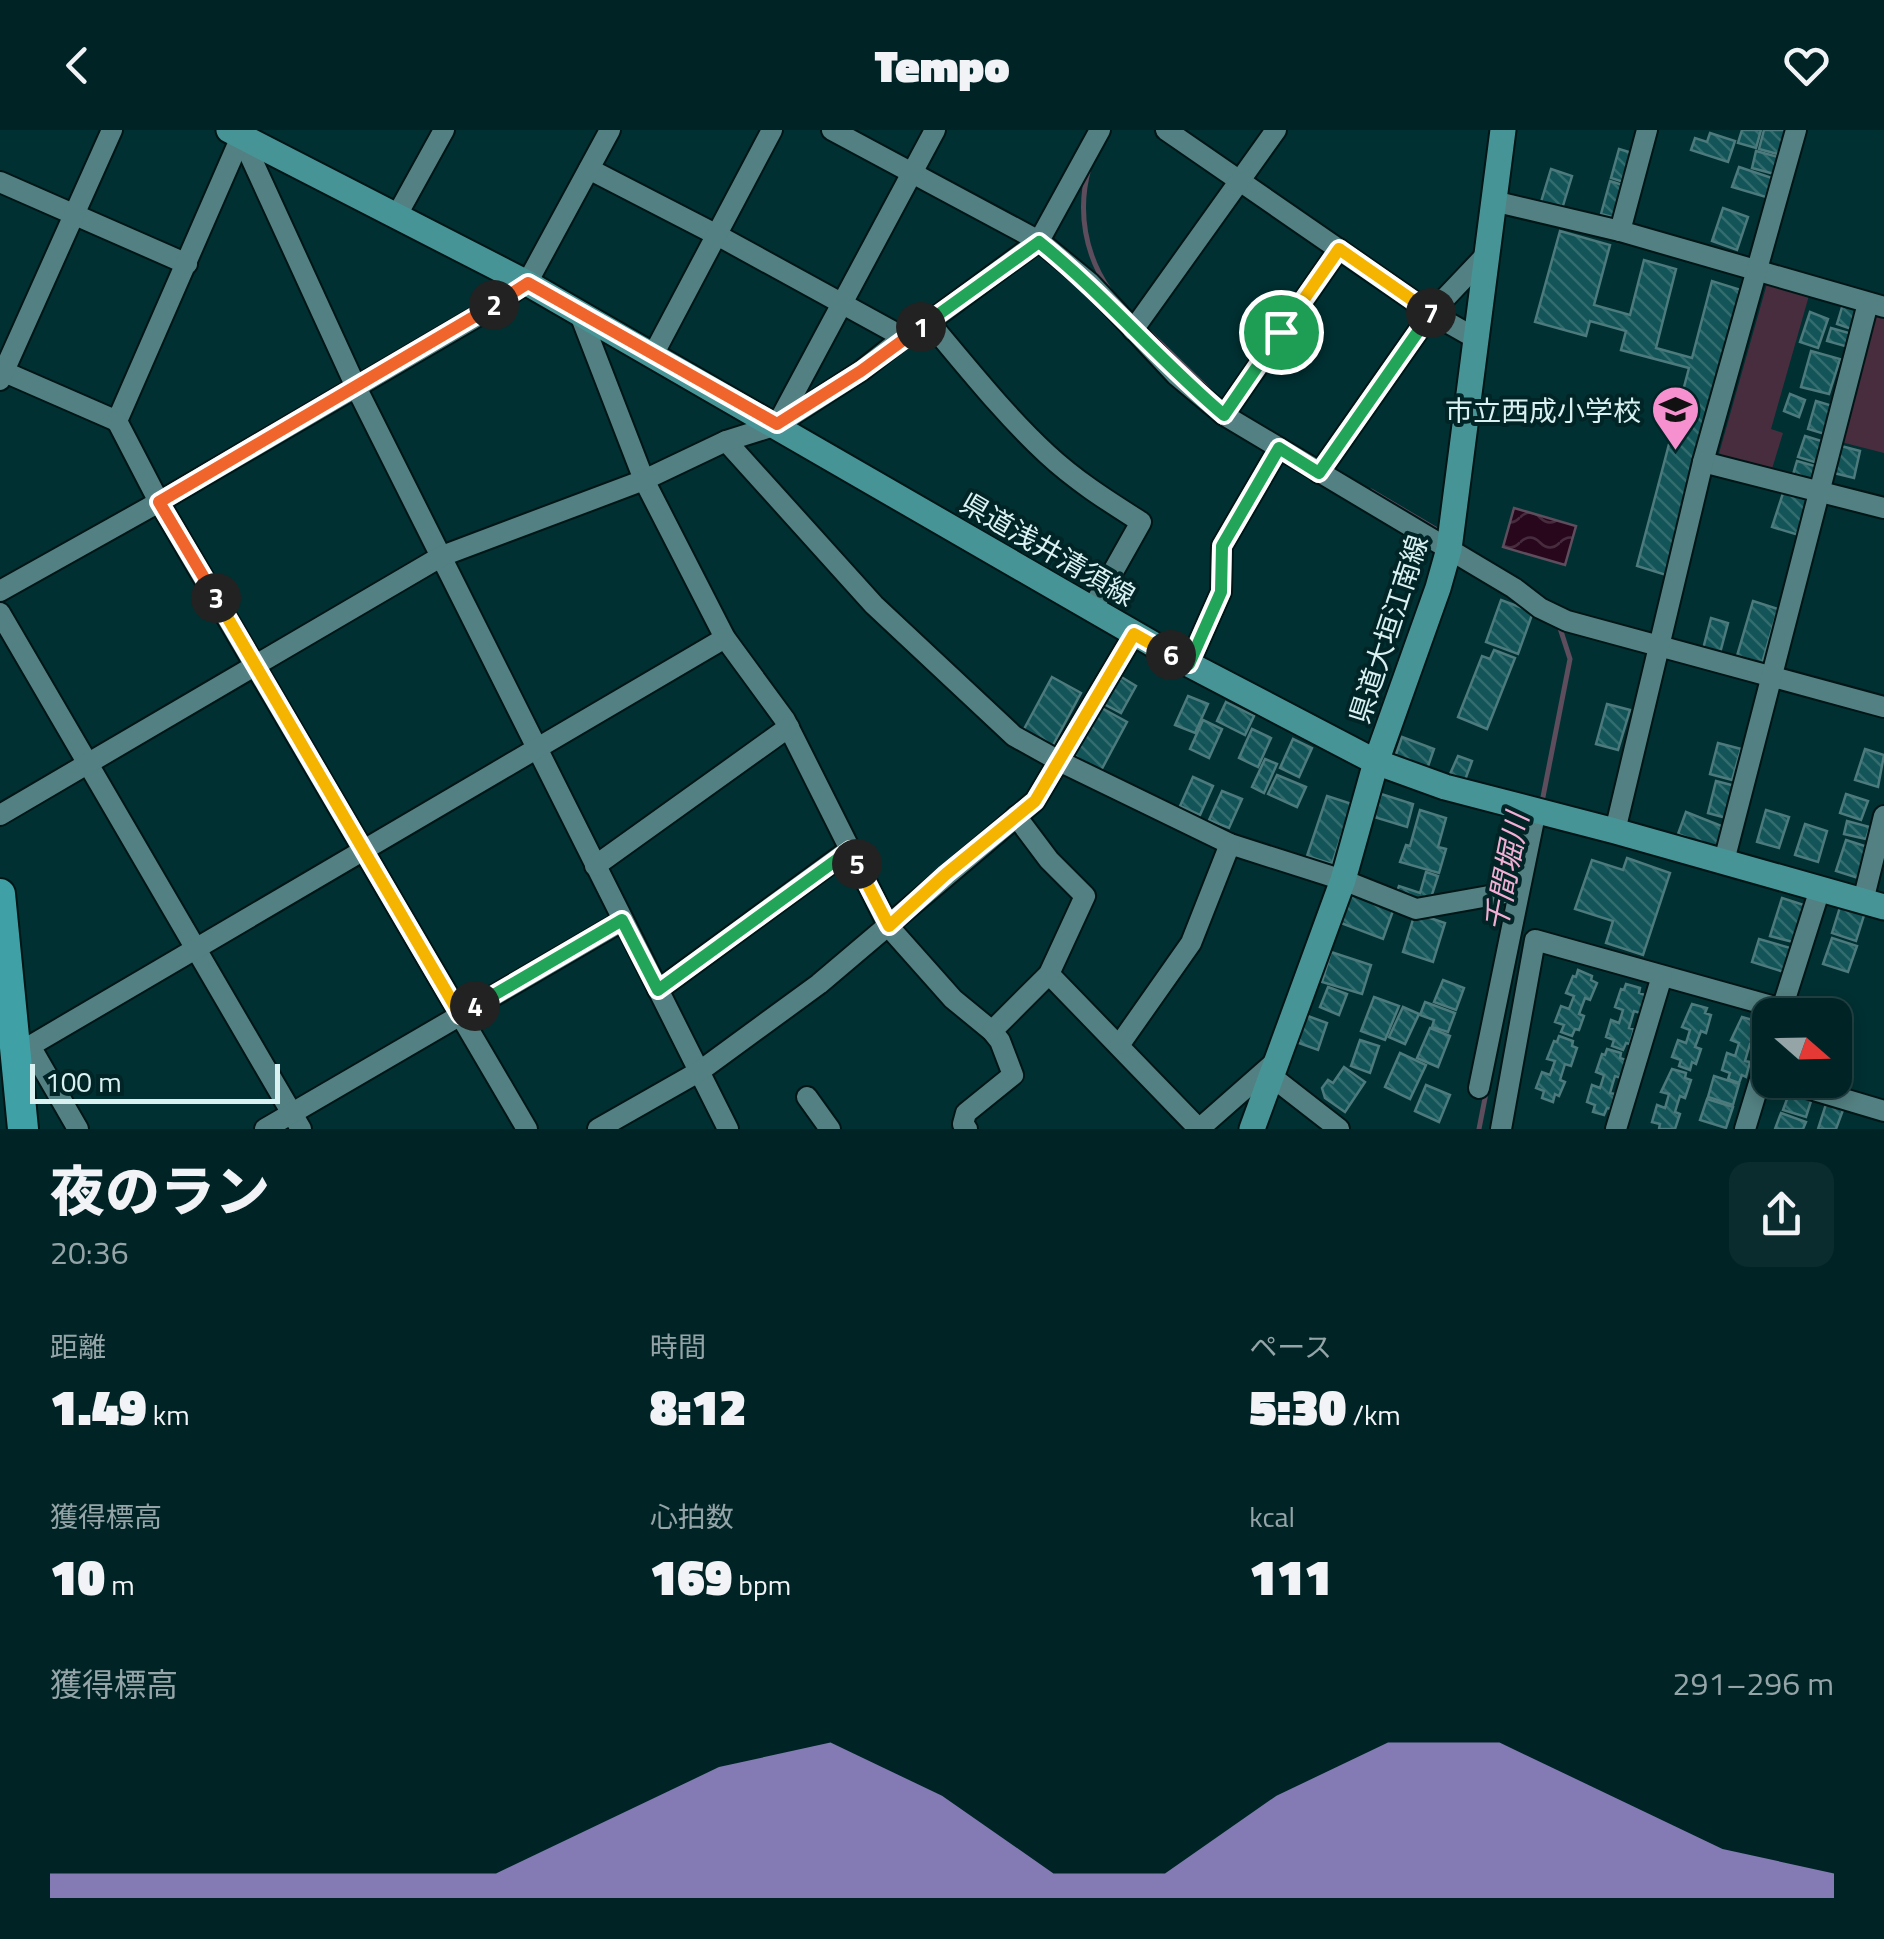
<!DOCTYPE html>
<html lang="ja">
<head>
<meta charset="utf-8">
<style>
  :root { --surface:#002426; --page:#0a2c2e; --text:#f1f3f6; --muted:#95a4a7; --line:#224143; --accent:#bca0f2 }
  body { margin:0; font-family:"Titillium Web","Noto Sans JP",sans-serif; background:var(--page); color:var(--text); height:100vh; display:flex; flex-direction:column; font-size:38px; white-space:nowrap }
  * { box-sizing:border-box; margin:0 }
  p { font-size:32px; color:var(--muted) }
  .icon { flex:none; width:55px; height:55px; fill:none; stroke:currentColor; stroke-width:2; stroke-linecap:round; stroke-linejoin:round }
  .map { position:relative; height:999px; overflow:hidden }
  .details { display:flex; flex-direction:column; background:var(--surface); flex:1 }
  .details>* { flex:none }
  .needle { width:65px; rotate:110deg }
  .buttons { position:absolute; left:1752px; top:868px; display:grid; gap:20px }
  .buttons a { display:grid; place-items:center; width:100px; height:100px; border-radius:20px; background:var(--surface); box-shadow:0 5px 15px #0003,0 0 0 2px var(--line); font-size:50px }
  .scale { position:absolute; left:30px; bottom:25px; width:250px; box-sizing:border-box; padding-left:10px; border:5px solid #daf1f2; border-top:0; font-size:28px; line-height:35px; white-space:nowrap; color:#daf1f2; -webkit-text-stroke:8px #012426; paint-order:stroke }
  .pin { position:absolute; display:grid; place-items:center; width:85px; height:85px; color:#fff; margin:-42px; border:5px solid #fff; border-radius:50%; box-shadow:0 2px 10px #0007 }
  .km { position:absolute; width:50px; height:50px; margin:-25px; border-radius:50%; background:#222; color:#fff; font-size:28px; line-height:50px; text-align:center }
  .round { display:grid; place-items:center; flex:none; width:105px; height:105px; border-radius:20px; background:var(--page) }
  .headline { display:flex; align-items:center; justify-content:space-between; height:170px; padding:0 50px }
  h1 { font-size:55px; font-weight:800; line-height:75px }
  .metrics { display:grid; grid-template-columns:repeat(3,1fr); gap:15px; height:170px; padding:10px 50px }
  .metrics div { display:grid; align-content:center }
  .metrics b { font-size:50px; font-weight:800 }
  .metrics small { font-size:28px; font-weight:400 }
  .metrics p { font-size:28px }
  .chart { height:280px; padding:20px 50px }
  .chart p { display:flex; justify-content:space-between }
  .chart svg { width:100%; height:180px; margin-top:10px; fill:var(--accent); opacity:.7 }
  header { display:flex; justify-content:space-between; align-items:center; height:130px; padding:0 50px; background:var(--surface); font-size:45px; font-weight:800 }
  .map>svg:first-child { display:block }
</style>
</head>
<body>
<header><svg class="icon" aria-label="back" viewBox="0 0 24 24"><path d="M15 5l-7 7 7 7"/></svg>Tempo<svg class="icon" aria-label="heart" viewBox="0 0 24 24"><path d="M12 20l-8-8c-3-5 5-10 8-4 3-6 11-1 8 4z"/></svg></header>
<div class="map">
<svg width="1884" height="999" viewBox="0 0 1884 999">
  <defs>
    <pattern id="water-waves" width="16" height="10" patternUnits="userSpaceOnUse" patternTransform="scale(2.5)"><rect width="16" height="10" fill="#28071d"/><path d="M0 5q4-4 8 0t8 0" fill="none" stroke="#472c3e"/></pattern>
    <pattern id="building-back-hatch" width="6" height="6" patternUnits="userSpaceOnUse" patternTransform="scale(2.5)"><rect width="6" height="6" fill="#125457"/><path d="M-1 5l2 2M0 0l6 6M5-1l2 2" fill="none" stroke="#346d70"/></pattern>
  </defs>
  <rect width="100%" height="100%" fill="#003032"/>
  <g fill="#472d3d">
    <polygon points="1768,150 1810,162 1771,299 1783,303 1771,342 1718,327"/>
    <polygon points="1875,185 1884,187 1884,323 1841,312"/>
  </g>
  <polygon fill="url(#water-waves)" stroke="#5d4d5d" stroke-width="2.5" points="1514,378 1576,396 1565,435 1503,417"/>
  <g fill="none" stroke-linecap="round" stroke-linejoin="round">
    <g stroke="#5d4d5d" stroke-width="5">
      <path d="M1089 38C1077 81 1085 125 1110 161"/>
      <polyline points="1150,203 1211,262"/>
      <polyline points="1371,361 1437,400"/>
      <polyline points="1542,672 1570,529 1559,495"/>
      <polyline points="1479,999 1486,963"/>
    </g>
  </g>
  <g fill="url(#building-back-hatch)" stroke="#4d7a7c" stroke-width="2.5">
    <polygon points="1742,0 1761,0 1756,18 1738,13"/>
    <polygon points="1764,0 1786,0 1785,26 1759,19"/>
    <polygon points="1710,3 1735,11 1728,32 1691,20 1695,8 1707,12"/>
    <polygon points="1619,19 1639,25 1630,54 1611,48"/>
    <polygon points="1756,21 1782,28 1778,45 1752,38"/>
    <polygon points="1739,37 1772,48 1766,67 1732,57"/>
    <polygon points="1551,39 1572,46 1562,79 1541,72"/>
    <polygon points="1610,51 1629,57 1620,89 1601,84"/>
    <polygon points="1723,78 1748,87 1737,120 1712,111"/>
    <polygon points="1560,101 1610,115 1594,175 1630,185 1644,130 1676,139 1656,218 1692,228 1712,151 1741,160 1666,445 1637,436 1689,238 1621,220 1626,201 1590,191 1586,206 1535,192"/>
    <polygon points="1843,174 1864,181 1857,201 1837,194"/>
    <polygon points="1810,182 1828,189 1818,218 1800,212"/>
    <polygon points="1831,198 1856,205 1852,218 1827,211"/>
    <polygon points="1811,221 1840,229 1829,264 1801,257"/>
    <polygon points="1790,264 1805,270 1799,287 1784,281"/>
    <polygon points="1816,271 1836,277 1828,305 1808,299"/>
    <polygon points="1805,306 1828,313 1821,334 1798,327"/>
    <polygon points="1841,316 1860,321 1854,348 1834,343"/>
    <polygon points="1797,331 1822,338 1817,355 1792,348"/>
    <polygon points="1785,357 1815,366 1802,406 1772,397"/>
    <polygon points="1501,470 1533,482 1518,524 1486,512"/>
    <polygon points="1753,471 1778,479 1762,533 1737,526"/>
    <polygon points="1711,488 1728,493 1720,523 1703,519"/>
    <polygon points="1494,520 1515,528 1487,599 1458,587 1482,526 1490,529"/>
    <polygon points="1118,545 1136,556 1121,583 1102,573"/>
    <polygon points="1052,547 1081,563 1052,617 1023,601"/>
    <polygon points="1188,566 1208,574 1195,603 1175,595"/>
    <polygon points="1226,572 1254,586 1245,605 1217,591"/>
    <polygon points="1607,574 1630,580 1618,620 1596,614"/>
    <polygon points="1098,576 1127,592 1098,646 1069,630"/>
    <polygon points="1203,590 1222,599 1209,628 1190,619"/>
    <polygon points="1252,599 1271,608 1258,637 1239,628"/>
    <polygon points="1402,607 1434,619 1426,642 1394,630"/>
    <polygon points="1293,609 1312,618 1299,647 1280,638"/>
    <polygon points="1718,613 1741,619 1732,650 1710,644"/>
    <polygon points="1865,619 1884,625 1878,657 1855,650"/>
    <polygon points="1458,626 1472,631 1465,650 1450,644"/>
    <polygon points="1265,629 1277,634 1264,663 1252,657"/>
    <polygon points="1277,645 1306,657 1297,677 1268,664"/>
    <polygon points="1193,647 1213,656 1200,685 1180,676"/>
    <polygon points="1716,651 1739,657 1730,689 1708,683"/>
    <polygon points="1222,661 1242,669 1229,698 1209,690"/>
    <polygon points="1381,664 1413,674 1407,697 1374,687"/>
    <polygon points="1846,664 1868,671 1861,690 1840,683"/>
    <polygon points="1327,666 1352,674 1332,734 1307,726"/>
    <polygon points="1420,680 1446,688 1438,717 1446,719 1439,743 1400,732 1406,715 1410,716"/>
    <polygon points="1766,680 1789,687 1779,718 1757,712"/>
    <polygon points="1686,682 1729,699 1721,721 1678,704"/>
    <polygon points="1847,691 1870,697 1866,709 1844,704"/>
    <polygon points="1805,694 1827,701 1818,732 1795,725"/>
    <polygon points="1846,710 1868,717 1858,748 1836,741"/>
    <polygon points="1627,728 1670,743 1643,825 1606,813 1613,791 1575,779 1592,730 1623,740"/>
    <polygon points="1426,742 1438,746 1429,774 1396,764 1399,756 1420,763"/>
    <polygon points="1352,762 1394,778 1383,809 1341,793"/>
    <polygon points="1782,768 1804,775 1793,812 1770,806"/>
    <polygon points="1841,774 1865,782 1856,811 1832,803"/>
    <polygon points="1415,783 1445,793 1433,832 1403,822"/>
    <polygon points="1832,808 1857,816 1848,842 1823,834"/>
    <polygon points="1759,809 1794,819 1787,843 1752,832"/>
    <polygon points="1331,822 1371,835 1362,864 1322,852"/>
    <polygon points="1578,840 1592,846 1591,850 1597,853 1590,870 1585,868 1579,884 1584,886 1579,900 1575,899 1572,906 1561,902 1564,895 1555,892 1561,876 1569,879 1574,866 1566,863 1573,846 1576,847"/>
    <polygon points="1443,850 1464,858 1456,880 1434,872"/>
    <polygon points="1626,854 1640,858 1639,863 1645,865 1640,883 1634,881 1629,898 1634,899 1630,914 1626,913 1623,920 1612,916 1614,910 1606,907 1611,890 1619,893 1623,880 1615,877 1621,859 1624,860"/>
    <polygon points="1328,857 1347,864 1339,885 1320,877"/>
    <polygon points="1374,867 1399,876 1385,910 1361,901"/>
    <polygon points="1425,872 1455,883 1448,902 1432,897 1434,890 1420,885"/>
    <polygon points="1692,874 1707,878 1705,883 1711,885 1706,903 1701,901 1695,917 1701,919 1696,934 1692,932 1690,940 1679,936 1681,930 1672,927 1678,910 1686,913 1690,900 1682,897"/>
    <polygon points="1403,877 1419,884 1405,914 1389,907"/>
    <polygon points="1305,885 1327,893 1318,920 1296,912"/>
    <polygon points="1742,887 1756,891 1755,896 1761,898 1756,916 1750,914 1745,931 1750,932 1746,947 1742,945 1739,953 1728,949 1730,943 1722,940 1727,923 1735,926 1739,913 1731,910"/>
    <polygon points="1430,898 1450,906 1438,937 1417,928"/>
    <polygon points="1559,906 1573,911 1572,916 1577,918 1571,936 1565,934 1560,950 1565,952 1559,966 1555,964 1553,972 1542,968 1544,961 1536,958 1542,942 1550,945 1555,931 1547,929 1554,911 1557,912"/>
    <polygon points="1360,910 1379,916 1370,943 1351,936"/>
    <polygon points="1607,919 1621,923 1620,928 1626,930 1621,948 1615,946 1610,963 1615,964 1611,979 1607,978 1604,985 1593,982 1595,975 1587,972 1592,955 1600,958 1604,945 1596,942 1602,924 1605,925"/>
    <polygon points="1400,923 1426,935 1410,969 1385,957"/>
    <polygon points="1344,937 1365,952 1345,982 1325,968 1322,958 1328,950 1333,953"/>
    <polygon points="1672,939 1686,943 1685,948 1691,950 1685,968 1680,966 1675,982 1680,984 1675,999 1659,999 1660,994 1652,992 1657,975 1665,978 1669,964 1661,962"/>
    <polygon points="1714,946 1739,954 1733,975 1708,967"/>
    <polygon points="1426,955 1450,965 1439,992 1415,981"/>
    <polygon points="1790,961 1812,968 1806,987 1783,980"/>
    <polygon points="1707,969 1733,977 1726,998 1700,990"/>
    <polygon points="1826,974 1843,980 1836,999 1818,999"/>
    <polygon points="1781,983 1806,992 1803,999 1775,999"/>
  </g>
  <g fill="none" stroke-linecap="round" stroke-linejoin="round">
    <defs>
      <g id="minor">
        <polyline points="832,0 1039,111 1090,153 1176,245 1224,285 1514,458 1540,478 1567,491 1884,577"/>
        <polyline points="1166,0 1431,183 1475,208"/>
        <polyline points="241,6 356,257 728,999"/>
        <polyline points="589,39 717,105 903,207"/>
        <polyline points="0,52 187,134"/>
        <polyline points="1493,71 1620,101 1884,177"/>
        <polyline points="397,85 444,0"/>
        <polyline points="1620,101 1647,0"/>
        <polyline points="579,182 644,350 725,508 785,590 889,797 953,869 992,901 1000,911 1013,945 966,983 963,994 967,999"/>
        <path d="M929 192C967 237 1004 284 1047 324 1076 351 1108 371 1141 392L1092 479"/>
        <polyline points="1133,200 1276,0"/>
        <polyline points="653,225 772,0"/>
        <polyline points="0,240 117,291 244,0"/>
        <polyline points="0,250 112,0"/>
        <polyline points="1224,285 1339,119"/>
        <polyline points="117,291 159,372 527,999"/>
        <polyline points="778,293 935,0"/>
        <polyline points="726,311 874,475 1014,606 1059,631 1230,714 1343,750 1416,779 1517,761"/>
        <polyline points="1703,332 1884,378"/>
        <polyline points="1319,343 1431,183 1486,125"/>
        <polyline points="0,461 159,372 476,187 527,153 610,0"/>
        <polyline points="0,483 301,999"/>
        <polyline points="1189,534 1221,462 1222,416 1279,318"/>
        <polyline points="0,685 442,426 644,350 726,311 777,295 861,241 905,206 929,192 1039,111 1100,0"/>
        <polyline points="1615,701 1703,332 1796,0"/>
        <polyline points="1724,731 1868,173"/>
        <polyline points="595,736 789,597"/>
        <polyline points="1863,771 1884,686"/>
        <polyline points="1049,844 1199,999"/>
        <polyline points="658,860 849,720"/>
        <polyline points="1780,885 1820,759"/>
        <polyline points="992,901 1049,844 1085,766 1049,730 1016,686"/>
        <polyline points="1120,914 1191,813 1230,714"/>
        <polyline points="30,916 78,999"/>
        <polyline points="16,921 30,916 725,508"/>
        <polyline points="1271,946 1339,999"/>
        <polyline points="1780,950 1884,981"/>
        <polyline points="1479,958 1536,680"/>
        <polyline points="807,967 830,999"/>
        <polyline points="265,999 622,791"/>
        <polyline points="598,999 700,941 819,854 1035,671 1134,504"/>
        <polyline points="1199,999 1275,932"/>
        <polyline points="1501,999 1535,810 1782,879"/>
        <polyline points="1616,999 1662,846"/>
        <polyline points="1745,999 1770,917"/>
      </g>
      <g id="major">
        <polyline points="229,0 527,153 1177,528 1376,632 1445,657 1615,701 1884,777"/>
        <polyline points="1252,999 1343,750 1376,632 1438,458 1449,419 1503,0"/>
      </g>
      <polyline id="highway" points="0,764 23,999"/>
    </defs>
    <use href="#minor" stroke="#001516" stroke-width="24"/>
    <use href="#major" stroke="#001516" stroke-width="29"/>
    <use href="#highway" stroke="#001516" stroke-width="34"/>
    <use href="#minor" stroke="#538082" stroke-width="20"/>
    <use href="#major" stroke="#479497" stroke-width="25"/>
    <use href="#highway" stroke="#3fa1a5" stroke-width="30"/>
  </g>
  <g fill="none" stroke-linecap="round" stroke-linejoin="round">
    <defs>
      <path id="split-1" d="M921 197 1039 112C1105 165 1159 230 1224 285L1281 202"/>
      <polyline id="split-2" points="494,175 528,153 777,294 861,241 921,197"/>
      <polyline id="split-3" points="216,468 159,372 494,175"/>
      <polyline id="split-4" points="216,468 460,885 475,876"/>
      <polyline id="split-5" points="475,876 622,790 658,860 850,720 857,734"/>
      <polyline id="split-6" points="857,734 889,796 946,744 1035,671 1134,504 1171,525"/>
      <polyline id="split-7" points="1171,525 1189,534 1221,462 1222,416 1279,318 1319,343 1431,183"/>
      <polyline id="split-8" points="1281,202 1339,119 1431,183"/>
    </defs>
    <use href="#split-1" stroke="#fff" stroke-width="20"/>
    <use href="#split-2" stroke="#fff" stroke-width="20"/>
    <use href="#split-3" stroke="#fff" stroke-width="20"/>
    <use href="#split-4" stroke="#fff" stroke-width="20"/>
    <use href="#split-5" stroke="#fff" stroke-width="20"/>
    <use href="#split-6" stroke="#fff" stroke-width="20"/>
    <use href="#split-7" stroke="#fff" stroke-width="20"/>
    <use href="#split-8" stroke="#fff" stroke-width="20"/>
    <use href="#split-1" stroke="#22a559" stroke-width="12"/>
    <use href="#split-2" stroke="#f0652b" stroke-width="12"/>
    <use href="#split-3" stroke="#f0652b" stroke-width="12"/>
    <use href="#split-4" stroke="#f5b400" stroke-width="12"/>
    <use href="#split-5" stroke="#22a559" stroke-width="12"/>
    <use href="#split-6" stroke="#f5b400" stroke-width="12"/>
    <use href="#split-7" stroke="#22a559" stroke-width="12"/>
    <use href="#split-8" stroke="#f5b400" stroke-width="12"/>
  </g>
  <defs>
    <symbol id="school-pin" viewBox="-11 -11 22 30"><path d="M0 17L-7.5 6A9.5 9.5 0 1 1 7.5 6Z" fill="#f690cf" stroke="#012426"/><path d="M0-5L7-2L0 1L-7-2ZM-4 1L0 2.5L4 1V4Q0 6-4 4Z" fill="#111"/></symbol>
  </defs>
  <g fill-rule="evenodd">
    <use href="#school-pin" x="1648" y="252" width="55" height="75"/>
  </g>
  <g text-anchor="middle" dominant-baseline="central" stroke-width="8" stroke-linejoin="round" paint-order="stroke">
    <g font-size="28" fill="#daf1f2" stroke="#012426" text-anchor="end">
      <text x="1641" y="280">市立西成小学校</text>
    </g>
    <g font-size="28" fill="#daf1f2" stroke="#012426">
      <text transform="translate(1048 419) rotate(30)">県道浅井清須線</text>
      <text transform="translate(1388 499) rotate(-72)">県道大垣江南線</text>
    </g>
    <g font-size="30" font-style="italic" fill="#f2afd6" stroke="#012426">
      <text transform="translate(1506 742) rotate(-79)">千間堀川</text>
    </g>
  </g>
</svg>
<div class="buttons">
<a><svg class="needle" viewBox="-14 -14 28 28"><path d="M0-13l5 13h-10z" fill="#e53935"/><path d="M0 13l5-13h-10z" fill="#95a4a7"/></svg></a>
</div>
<div class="scale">100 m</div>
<div class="pin" style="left:1281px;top:202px;background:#1e9e55"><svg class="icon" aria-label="arrive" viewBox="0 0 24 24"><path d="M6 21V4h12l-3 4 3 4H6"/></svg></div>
<b class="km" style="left:921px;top:197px">1</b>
<b class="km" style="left:494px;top:175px">2</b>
<b class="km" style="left:216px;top:468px">3</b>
<b class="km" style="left:475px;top:876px">4</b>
<b class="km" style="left:857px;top:734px">5</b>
<b class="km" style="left:1171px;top:525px">6</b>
<b class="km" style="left:1431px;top:183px">7</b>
</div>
<section class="details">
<div class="headline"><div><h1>夜のラン</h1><p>20:36</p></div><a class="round"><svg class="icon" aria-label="share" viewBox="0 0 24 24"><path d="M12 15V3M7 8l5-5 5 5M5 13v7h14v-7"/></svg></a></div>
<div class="metrics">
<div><p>距離</p><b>1.49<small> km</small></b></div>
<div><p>時間</p><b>8:12</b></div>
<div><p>ペース</p><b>5:30<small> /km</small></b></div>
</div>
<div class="metrics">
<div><p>獲得標高</p><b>10<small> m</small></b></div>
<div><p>心拍数</p><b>169<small> bpm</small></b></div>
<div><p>kcal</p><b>111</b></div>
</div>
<div class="chart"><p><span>獲得標高</span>291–296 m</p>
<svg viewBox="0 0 160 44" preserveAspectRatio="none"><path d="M0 44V38L10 38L20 38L30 38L40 38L50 25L60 12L70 6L80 19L90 38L100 38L110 19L120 6L130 6L140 19L150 32L160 38V44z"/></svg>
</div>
</section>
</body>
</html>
